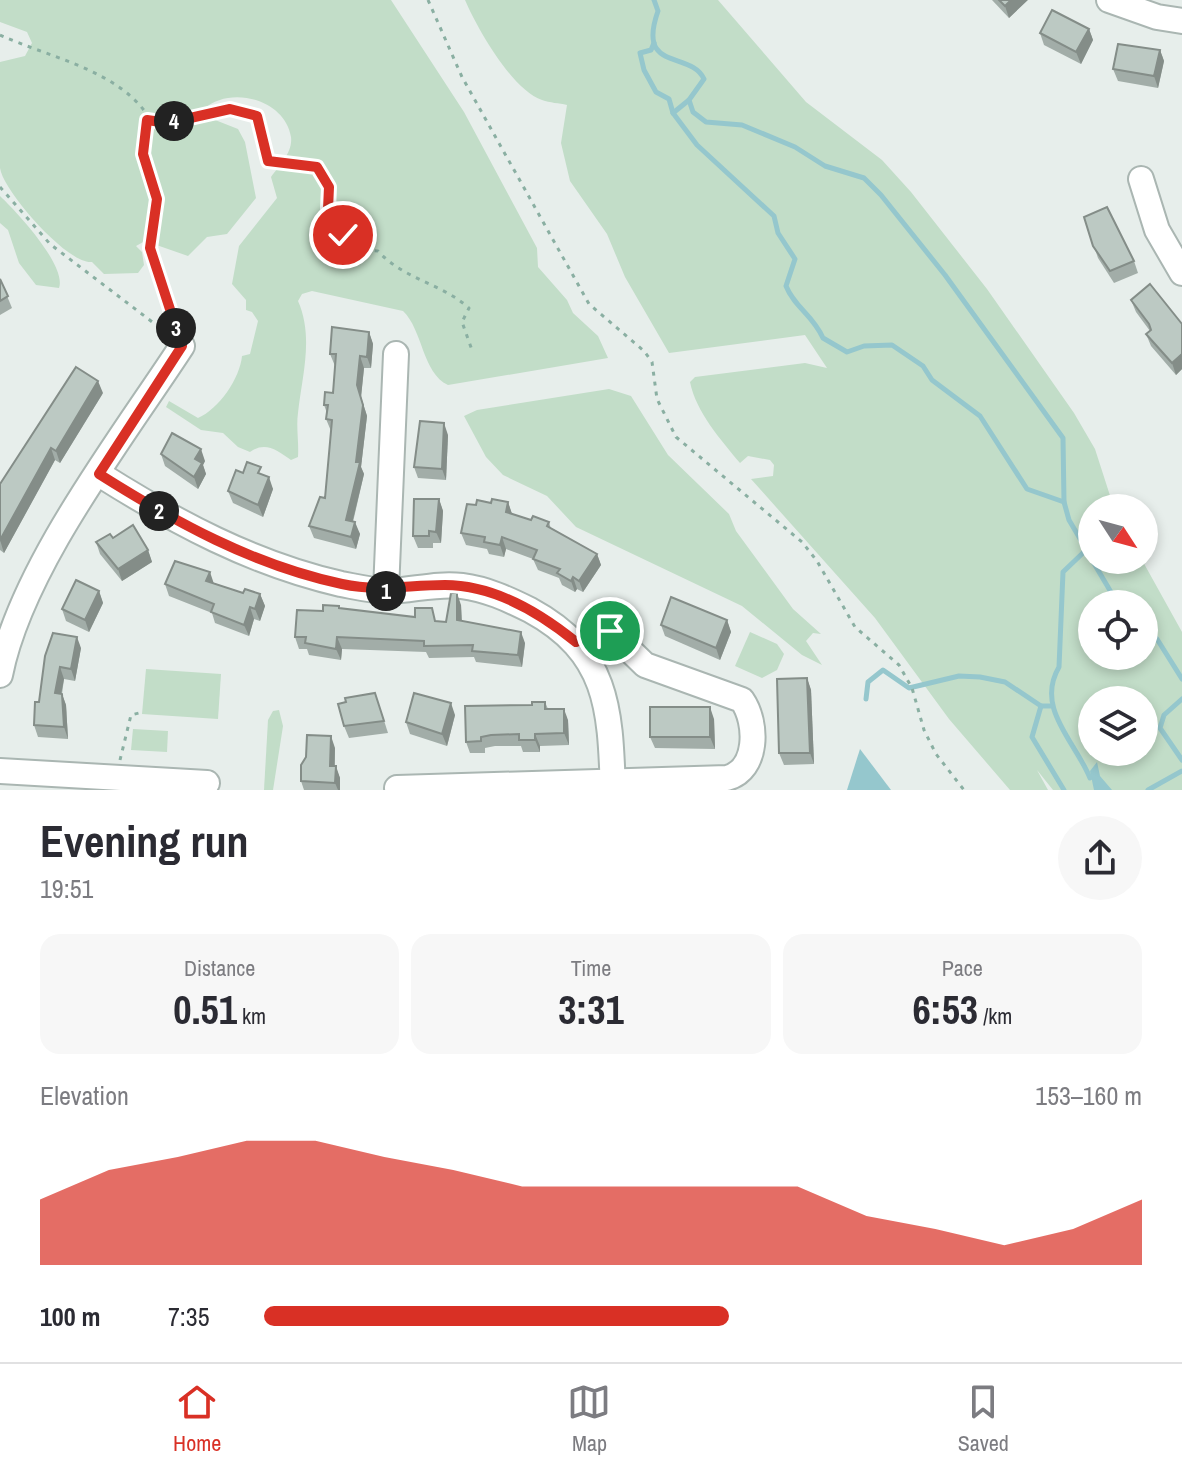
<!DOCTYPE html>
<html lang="en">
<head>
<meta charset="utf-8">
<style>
  :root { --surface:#fff; --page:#f7f7f7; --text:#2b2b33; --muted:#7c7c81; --line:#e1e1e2; --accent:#d93025 }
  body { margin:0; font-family:"Archivo Narrow",sans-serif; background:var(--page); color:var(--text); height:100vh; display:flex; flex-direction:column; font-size:30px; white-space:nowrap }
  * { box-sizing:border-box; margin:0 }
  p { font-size:26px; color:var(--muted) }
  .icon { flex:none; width:44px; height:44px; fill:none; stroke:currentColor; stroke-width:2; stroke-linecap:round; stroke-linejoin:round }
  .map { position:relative; height:790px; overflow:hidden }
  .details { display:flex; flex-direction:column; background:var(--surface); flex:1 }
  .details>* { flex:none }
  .needle { width:52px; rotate:126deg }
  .buttons { position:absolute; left:1078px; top:494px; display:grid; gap:16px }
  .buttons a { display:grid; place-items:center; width:80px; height:80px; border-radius:50%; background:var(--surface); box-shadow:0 4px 12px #0003; font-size:40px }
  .pin { position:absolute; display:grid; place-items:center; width:68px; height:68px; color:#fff; margin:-34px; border:4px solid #fff; border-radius:50%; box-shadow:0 2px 8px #0007 }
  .km { position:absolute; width:40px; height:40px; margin:-20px; border-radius:50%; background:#222; color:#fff; font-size:22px; line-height:40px; text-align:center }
  .round { display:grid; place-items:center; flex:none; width:84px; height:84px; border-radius:42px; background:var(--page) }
  .head { display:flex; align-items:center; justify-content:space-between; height:136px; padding:0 40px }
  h1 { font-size:44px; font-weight:700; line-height:60px }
  .metrics { display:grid; grid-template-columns:repeat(3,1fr); gap:12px; height:136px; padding:8px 40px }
  .metrics div { display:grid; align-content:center; border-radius:20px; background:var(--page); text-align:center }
  .metrics b { font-size:40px; font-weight:700 }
  .metrics small { font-size:22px; font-weight:400 }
  .metrics p { font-size:22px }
  .chart { height:224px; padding:16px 40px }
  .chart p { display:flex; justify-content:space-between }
  .chart svg { width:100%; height:144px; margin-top:8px; fill:var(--accent); opacity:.7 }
  ul { padding:0 40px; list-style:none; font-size:26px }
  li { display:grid; grid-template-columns:128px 96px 1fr; align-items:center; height:60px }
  li i { height:20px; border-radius:10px; background:var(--accent) }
  .dock { display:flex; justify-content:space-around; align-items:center; height:112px; border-top:2px solid var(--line); background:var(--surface); font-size:22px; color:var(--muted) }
  .dock a { display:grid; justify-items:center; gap:4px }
  .dock .selected { color:var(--accent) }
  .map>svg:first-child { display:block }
</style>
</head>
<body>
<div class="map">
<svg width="1182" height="790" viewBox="0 0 1182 790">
  <rect width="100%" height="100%" fill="#e7eeeb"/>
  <g fill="#c2ddc8" fill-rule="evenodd">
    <path d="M0 0H391L464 112 537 248 538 267 567 300 573 313 598 336 608 358 448 385C422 373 423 330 403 311L312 291 302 294 298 301C314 337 302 376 298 413 296 427 299 443 298 457L291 460C277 450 265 441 250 452L238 447 223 433 201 430 166 407 169 401 198 418C219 409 240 378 242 356L250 354 258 321 252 312 246 310V300L232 284 239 246 277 198 271 177C279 166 293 152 291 137 285 99 230 85 204 109L210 118 238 129 245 142 256 198 227 234 207 237 188 256 145 241 136 246 142 252 144 265 138 273 104 274 92 262C68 265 3 191 0 168 0 134 0 97 0 62L25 56 32 43 27 32 0 22Z"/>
    <path d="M465 0H718L806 102 882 160 911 192 987 289 1074 413 1095 449 1114 508H1092V560H1142L1182 632V790H1053L1037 770 1048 790H1010L949 719 875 618 751 479 773 476 774 465 770 460 748 456 740 463C721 440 696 412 690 382L695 377 805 363 827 368 805 335 669 353 625 277 607 234 570 181 561 143 567 105C559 103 550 103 542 100 512 90 477 28 465 0ZM1092 604H1144V656H1092ZM1092 700H1144V752H1092Z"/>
    <path d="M0 196C17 212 67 266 59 288L36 285 19 263 8 230 0 223Z"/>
    <polygon points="609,389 631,396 668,455 729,514 736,531 793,609 821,634 813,633 806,641 822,665 802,655 742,606 576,527 547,496 503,475 486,457 464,416 477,410"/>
    <polygon points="750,632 777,644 784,654 777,670 762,678 735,666"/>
    <polygon points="146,669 221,674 218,719 142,714"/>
    <polygon points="279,710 283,726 273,790 264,790 268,720 273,711"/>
    <polygon points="133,729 168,731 167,752 131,750"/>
  </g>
  <g fill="#95c7cd">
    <polygon points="860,749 891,790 847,790"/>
    <polygon points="1097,762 1100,776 1112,790 1094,790 1090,771"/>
  </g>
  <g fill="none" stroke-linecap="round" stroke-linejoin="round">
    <g stroke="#95c7cd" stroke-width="5">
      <path d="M654 0 658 11C636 73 691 50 704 79L689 100 693 112 706 122 742 125 795 147 825 166 864 178 881 195 945 275 1063 438 1064 502 1069 520 1092 559"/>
      <polyline points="654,43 651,50 640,53 644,70 656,92 669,99 673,113"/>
      <path d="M689 100 673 113 697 145 774 216 778 233 795 259 786 286C795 308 812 314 823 338L847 352 864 346 892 345 923 366 932 380 980 416 1027 489 1064 502"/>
      <path d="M1086 550 1063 572 1059 667C1035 708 1075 741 1090 778"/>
      <polyline points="1092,560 1118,604"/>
      <polyline points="1144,632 1157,639 1182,679"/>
      <polyline points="866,699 868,682 883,670 909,688 959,676 980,677 1005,682 1041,706 1051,706"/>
      <polyline points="1182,699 1164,715 1160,728 1182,760"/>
      <polyline points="1041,706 1032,737 1064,790"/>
      <polyline points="1148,790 1182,771"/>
    </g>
    <defs>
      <g id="minor">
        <polyline points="1109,0 1157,17 1182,21"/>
        <polyline points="1141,179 1157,230 1182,273"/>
        <path d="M99 474C175 522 253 564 341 584 357 587 373 591 389 591 414 590 437 583 462 586 486 589 508 599 530 610 609 653 610 709 613 790"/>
        <polyline points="386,591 396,354"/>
        <path d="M0 675C21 568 122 438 182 346"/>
        <polyline points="0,771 207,783"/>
        <path d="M397 788 727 778C758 770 758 723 742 700L645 665 610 631 601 629 576 642"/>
      </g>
    </defs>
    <use href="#minor" stroke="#aab6b2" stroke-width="28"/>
    <g stroke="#8aafa2" stroke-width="3" stroke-dasharray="4 6" stroke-linecap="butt">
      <polyline points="428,0 462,77 589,304 644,351 652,362 657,399 676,437 802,542 817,561 855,627 899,665 912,688 924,730 936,754 964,790"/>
      <path d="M0 35C48 57 118 70 148 116L143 154 157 199 150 248 176 327"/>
      <path d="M147 120 168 123 230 109 257 116 268 161 317 167 329 187 328 209 343 235 365 250 378 251C403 279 441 283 469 308L462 322 472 350"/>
      <polyline points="0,187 50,244 168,334"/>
      <polyline points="120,760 131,715 143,712"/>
    </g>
    <use href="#minor" stroke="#fff" stroke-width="24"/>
  </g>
  <g fill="#a2ada8">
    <polygon points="992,0 1027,0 1009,18"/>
    <polygon points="1089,29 1093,40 1081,64 1044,45 1040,33"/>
    <polygon points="1160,50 1164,61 1158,88 1118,81 1113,69"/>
    <polygon points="1084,217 1134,261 1138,273 1114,283 1098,258"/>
    <polygon points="0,279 12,308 0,315"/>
    <polygon points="1131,300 1182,324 1182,369 1176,375 1151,346 1146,334 1150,331 1136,312"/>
    <polygon points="369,332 373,344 371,368 364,368 361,397 367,416 361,467 364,474 353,522 360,534 356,549 314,538 309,526 325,498 331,431 326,419 327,413 324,405 333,393 335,366 330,354"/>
    <polygon points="103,393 60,463 55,460 4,553 0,550 0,484"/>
    <polygon points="448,435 446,480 418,478 414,467"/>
    <polygon points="161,454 205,461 203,465 206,474 198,489 165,466"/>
    <polygon points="243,473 264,475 273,489 263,517 233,503 228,491"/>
    <polygon points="439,499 443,511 441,543 433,543 433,548 418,548 413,536"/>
    <polygon points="508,502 512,514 531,520 549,522 551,529 597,554 601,565 583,592 577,589 575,592 562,585 559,578 538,570 533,559 506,549 504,557 489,554 487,549 466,545 461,533 491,503"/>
    <polygon points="113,538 148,550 152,562 122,581 100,554 96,542"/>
    <polygon points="214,583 243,593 260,594 265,606 260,621 254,619 249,636 215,623 212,613 169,596 165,584"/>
    <polygon points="99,591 103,603 89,632 66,621 62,609"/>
    <polygon points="461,605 462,621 525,643 522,667 476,662 474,657 429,658 426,652 342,649 341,660 309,655 307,649 299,649 295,637 323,611 340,609 446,622"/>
    <polygon points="727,620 731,632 720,660 665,636 661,625"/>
    <polygon points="81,648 75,681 64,679 62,694 66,705 68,739 38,737 34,725 39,702 45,656"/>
    <polygon points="807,678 811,690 814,764 784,765 779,753"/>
    <polygon points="545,702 548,709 568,720 569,745 540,746 540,752 523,752 521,746 495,746 485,748 485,753 470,753 466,742 532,705"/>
    <polygon points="379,705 388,733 349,738 344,726"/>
    <polygon points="455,715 447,746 410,734 406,722"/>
    <polygon points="714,719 715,749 655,748 650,737"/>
    <polygon points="335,748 335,766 340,778 340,790 304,790 301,781"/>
  </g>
  <g fill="#848d88">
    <polygon points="1011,0 1028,0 1009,18 1005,6"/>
    <polygon points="1089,29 1093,40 1081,64 1076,52"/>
    <polygon points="1160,50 1164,61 1158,88 1154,76"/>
    <polygon points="369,332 373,344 371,368 367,357"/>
    <polygon points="1182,354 1182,369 1176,375 1172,363"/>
    <polygon points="360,356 364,368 361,397 367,416 361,467 364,474 350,532 346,520 356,462 357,385"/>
    <polygon points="98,381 103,393 60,463 56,451"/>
    <polygon points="444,423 448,435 446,480 442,469"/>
    <polygon points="51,448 55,460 4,553 0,540"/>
    <polygon points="201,449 205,461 203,465 206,474 198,489 194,477 195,459"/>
    <polygon points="269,477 273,489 263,517 258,505"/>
    <polygon points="439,499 443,511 441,543 436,532"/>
    <polygon points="508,502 512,514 506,512"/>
    <polygon points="355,522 360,534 356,549 351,537"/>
    <polygon points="502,537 506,549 504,557 500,545"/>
    <polygon points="148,550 152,562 122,581 118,569"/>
    <polygon points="597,554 601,565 583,592 579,581"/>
    <polygon points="210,572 214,584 206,581"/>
    <polygon points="573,577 577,589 575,592 571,581"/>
    <polygon points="99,591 103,603 89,632 85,620"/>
    <polygon points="457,593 461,605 462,632 457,620"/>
    <polygon points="260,594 265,606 260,621 255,609"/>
    <polygon points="250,607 254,619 249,636 244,625"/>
    <polygon points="727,620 731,632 720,660 716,648"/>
    <polygon points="521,632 525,643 522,667 518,655"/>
    <polygon points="77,637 81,648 75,681 71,669"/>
    <polygon points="337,637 342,649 341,660 336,649"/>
    <polygon points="60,667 64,679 59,705 55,693"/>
    <polygon points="807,678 811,690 814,764 810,753"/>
    <polygon points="62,694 66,705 68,739 64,727"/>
    <polygon points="451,703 455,715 447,746 442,734"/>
    <polygon points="710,707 714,719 715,749 710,737"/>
    <polygon points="564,709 568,720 569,745 564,733"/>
    <polygon points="535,734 540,746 540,752 535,740"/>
    <polygon points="331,736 335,748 334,778 330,766"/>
    <polygon points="336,766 340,778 340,790 338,790 335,783"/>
  </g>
  <g fill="#bcc9c3" stroke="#848d88" stroke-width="2">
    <polygon points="999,0 1011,0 1005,6"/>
    <polygon points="1052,10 1089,29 1076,52 1040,33"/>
    <polygon points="1118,44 1160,50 1154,76 1113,69"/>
    <polygon points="1107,207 1134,261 1110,271 1093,246 1084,217"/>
    <polygon points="0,279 8,296 0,301"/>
    <polygon points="1150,284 1182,324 1182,354 1172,363 1146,334 1151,330 1149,324 1131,300"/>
    <polygon points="332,327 369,332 367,357 360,356 357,385 363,405 356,462 360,462 346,520 355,522 351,537 309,526 320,497 325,498 332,420 326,419 328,405 324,405 325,392 333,393 336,354 330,354"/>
    <polygon points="76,367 98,381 56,451 51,448 0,540 0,484"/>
    <polygon points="420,421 444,423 442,469 414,467"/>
    <polygon points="172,433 201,449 195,459 202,463 194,477 161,454"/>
    <polygon points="247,462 261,467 258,473 269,477 258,505 228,491 236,470 243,473"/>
    <polygon points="414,499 439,499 436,532 429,531 429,536 413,536"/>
    <polygon points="492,499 508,502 506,512 531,520 533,516 549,522 547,526 597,554 579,581 573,577 571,581 557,573 560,569 533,559 537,550 502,537 500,545 484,542 485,537 461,533 467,504 476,505 477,500 491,503"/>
    <polygon points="133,525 148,550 118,569 96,542 110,534 113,538"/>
    <polygon points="175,561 210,572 206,581 243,593 245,589 260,594 255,609 250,607 244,625 211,612 214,604 165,584"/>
    <polygon points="76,580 99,591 85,620 62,609"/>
    <polygon points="451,593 457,593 457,620 521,632 518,655 472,651 473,645 424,646 424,641 337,637 336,649 305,643 306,637 295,637 297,610 323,611 323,605 339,606 339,608 415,617 415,608 432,608 435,621 446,622"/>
    <polygon points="671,597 727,620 716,648 661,625"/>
    <polygon points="53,633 77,637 71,669 60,667 55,693 62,694 64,727 34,725 35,702 39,702 45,656"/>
    <polygon points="807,678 810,753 779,753 777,679"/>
    <polygon points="375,693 384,721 344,726 338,704 346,702 345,698"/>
    <polygon points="414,693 451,703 442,734 406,722"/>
    <polygon points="532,702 545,702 545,709 564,709 564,733 535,734 535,740 519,740 519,734 491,735 481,737 481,741 466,742 465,706 532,705"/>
    <rect x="650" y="707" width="60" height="30"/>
    <polygon points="307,735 331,736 330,766 336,766 335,783 301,781 301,765 306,757"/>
  </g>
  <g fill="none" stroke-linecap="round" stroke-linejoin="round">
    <defs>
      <path id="route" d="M343 235 328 209 329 187 317 167 268 161 257 116 230 109 168 123 147 120 143 154 157 199 150 248 182 346 99 474C175 522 253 565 342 584 380 592 407 585 445 585 494 585 539 612 576 642L601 629 610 631"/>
    </defs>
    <use href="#route" stroke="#fff" stroke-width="16"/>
    <use href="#route" stroke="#d93025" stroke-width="10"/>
  </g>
</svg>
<div class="buttons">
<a><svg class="needle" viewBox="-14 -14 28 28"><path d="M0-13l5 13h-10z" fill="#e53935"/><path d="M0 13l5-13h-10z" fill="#7c7c81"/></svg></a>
<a><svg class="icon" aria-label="locate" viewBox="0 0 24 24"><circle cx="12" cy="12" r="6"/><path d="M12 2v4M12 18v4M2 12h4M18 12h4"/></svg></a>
<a><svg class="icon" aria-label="layers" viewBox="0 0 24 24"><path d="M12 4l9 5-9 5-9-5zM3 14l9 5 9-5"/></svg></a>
</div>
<div class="pin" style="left:610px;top:631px;background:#1e9e55"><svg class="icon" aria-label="arrive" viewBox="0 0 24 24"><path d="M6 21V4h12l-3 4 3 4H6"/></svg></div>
<div class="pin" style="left:343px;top:235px;background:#d93025"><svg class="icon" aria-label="check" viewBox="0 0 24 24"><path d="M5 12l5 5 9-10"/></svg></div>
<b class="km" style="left:386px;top:591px">1</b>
<b class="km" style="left:159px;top:511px">2</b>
<b class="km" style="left:176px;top:328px">3</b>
<b class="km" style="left:174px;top:121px">4</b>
</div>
<section class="details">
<div class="head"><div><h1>Evening run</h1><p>19:51</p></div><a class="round"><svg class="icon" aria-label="share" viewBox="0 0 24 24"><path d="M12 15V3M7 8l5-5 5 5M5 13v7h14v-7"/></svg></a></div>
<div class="metrics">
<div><p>Distance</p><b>0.51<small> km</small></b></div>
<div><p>Time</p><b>3:31</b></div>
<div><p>Pace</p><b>6:53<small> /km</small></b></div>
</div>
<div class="chart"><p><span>Elevation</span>153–160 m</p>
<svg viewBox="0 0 160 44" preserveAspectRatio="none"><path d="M0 44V24L10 15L20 11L30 6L40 6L50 11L60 15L70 20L80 20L90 20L100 20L110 20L120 29L130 33L140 38L150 33L160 24V44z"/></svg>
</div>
<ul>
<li><b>100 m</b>7:35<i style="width:53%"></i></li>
</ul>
</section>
<nav class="dock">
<a class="selected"><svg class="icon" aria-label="home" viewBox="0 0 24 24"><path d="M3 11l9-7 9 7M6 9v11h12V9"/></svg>Home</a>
<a><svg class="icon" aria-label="map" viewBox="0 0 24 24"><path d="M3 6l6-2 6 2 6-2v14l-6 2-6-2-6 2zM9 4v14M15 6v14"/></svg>Map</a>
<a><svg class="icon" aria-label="saved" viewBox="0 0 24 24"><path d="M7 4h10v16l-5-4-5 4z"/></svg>Saved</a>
</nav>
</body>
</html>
